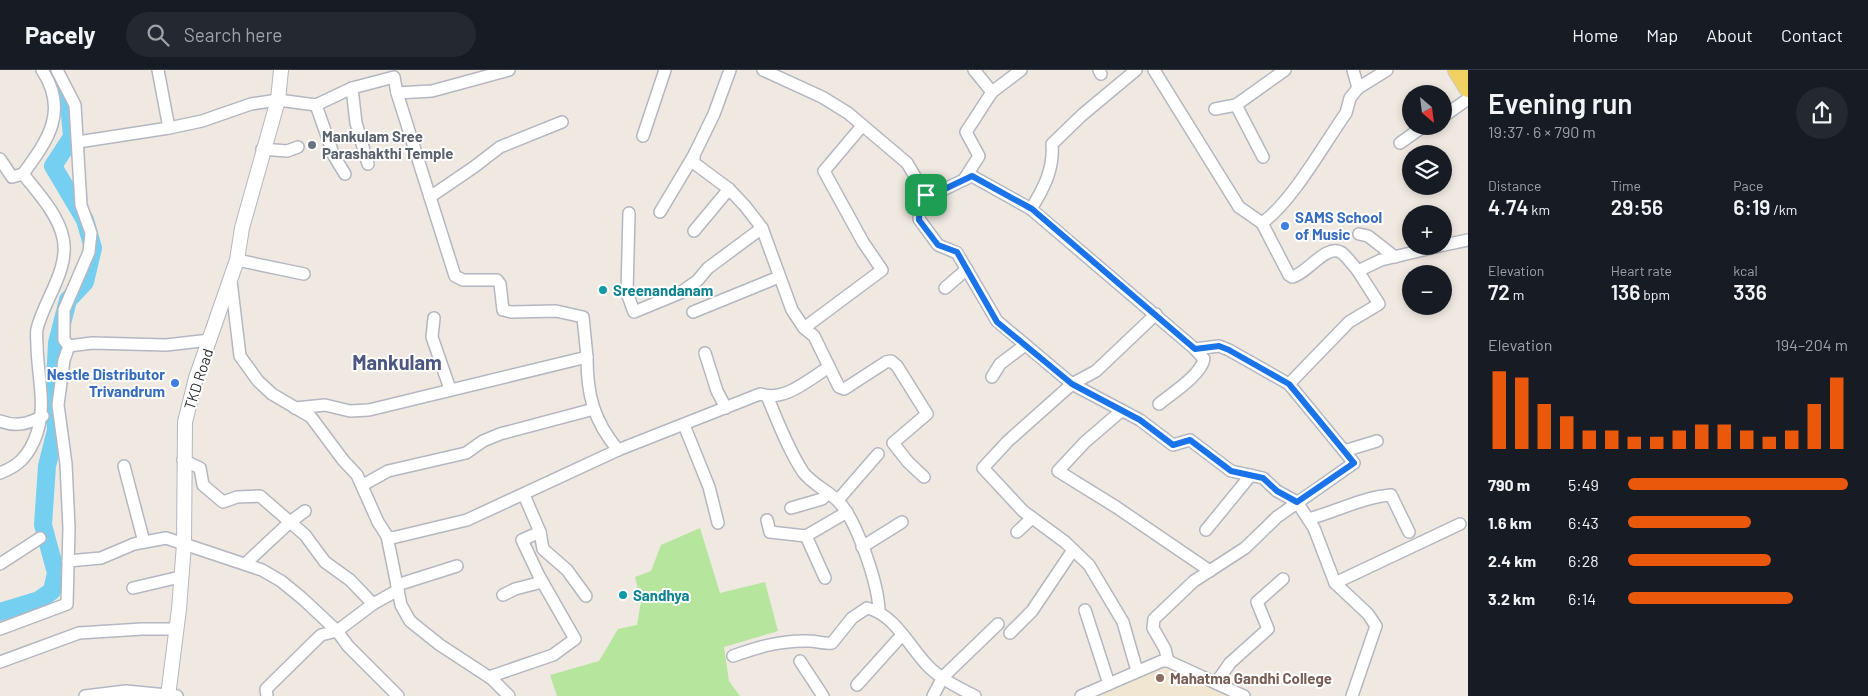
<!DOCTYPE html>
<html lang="en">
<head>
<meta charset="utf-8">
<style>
  :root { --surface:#171b24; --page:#242831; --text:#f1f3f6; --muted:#9ea1a6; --line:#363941; --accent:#ea580c }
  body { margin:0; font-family:Barlow,sans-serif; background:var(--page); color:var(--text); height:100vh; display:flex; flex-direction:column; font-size:19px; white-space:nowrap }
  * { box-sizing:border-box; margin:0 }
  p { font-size:16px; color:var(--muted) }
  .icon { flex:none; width:28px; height:28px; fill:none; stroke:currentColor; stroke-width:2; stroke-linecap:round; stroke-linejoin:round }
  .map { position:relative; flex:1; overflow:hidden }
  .panel { display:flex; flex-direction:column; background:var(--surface); width:400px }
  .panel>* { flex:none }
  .needle { width:32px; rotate:152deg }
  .buttons { position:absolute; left:1402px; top:15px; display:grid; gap:10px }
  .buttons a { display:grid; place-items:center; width:50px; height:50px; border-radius:50%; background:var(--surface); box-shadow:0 2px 8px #0003; font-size:25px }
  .pin { position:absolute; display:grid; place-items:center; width:42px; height:42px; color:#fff; margin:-21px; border-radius:10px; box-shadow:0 2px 8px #0006 }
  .round { display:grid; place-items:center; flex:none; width:52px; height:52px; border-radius:26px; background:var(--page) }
  .head { display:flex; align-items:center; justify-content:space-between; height:85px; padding:0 20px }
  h1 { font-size:28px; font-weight:600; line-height:38px }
  .stats { display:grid; grid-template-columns:repeat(3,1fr); gap:8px; height:85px; padding:5px 20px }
  .stats div { display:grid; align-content:center }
  .stats b { font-size:21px; font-weight:600 }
  .stats small { font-size:14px; font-weight:400 }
  .stats p { font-size:14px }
  .chart { height:140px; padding:10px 20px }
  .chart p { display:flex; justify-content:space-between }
  .chart svg { width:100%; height:90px; margin-top:5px; stroke:var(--accent); stroke-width:6 }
  ul { padding:0 20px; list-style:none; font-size:16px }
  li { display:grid; grid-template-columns:80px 60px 1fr; align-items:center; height:38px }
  li i { height:12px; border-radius:6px; background:var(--accent) }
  header { display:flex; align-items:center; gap:30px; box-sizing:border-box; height:70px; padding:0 25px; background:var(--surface); border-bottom:1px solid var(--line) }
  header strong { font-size:24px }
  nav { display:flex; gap:28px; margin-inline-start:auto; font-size:18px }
  .search { width:350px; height:45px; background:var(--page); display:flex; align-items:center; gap:12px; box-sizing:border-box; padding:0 18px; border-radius:28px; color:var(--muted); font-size:19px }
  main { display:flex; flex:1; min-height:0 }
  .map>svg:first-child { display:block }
</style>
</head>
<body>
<header>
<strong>Pacely</strong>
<div class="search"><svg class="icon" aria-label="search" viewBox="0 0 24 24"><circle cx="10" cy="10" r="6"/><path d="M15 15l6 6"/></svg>Search here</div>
<nav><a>Home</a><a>Map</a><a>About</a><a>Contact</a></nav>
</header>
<main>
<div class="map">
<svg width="1468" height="626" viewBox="0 0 1468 626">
  <rect width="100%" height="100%" fill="#efe9e1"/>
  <polygon fill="#f0e6d1" points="1158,596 1167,597 1231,626 1089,626"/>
  <polygon fill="#b6e59e" points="700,458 720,523 765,512 778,561 724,577 729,611 740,626 557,626 550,605 599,591 618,559 637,555 641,531 635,507 651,501 661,475"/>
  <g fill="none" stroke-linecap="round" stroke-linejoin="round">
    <polyline stroke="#75cff0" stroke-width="18" points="0,542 39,530 52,521 56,503 43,455 47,396 56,360 54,332 57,273 68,230 85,212 93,178 85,150 53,96 72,67 70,44 51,0"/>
    <defs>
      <g id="minor">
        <polyline points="57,0 75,35 81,135 91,163 89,182 64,240 64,270 69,276"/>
        <polyline points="158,0 169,58 202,51 251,34 278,30 316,35 352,18 394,7 397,23 432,21 509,0"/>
        <polyline points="730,0 714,44 694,85 694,93 729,119 745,136 762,158 792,240 804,258 814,266 839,317 844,319 849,316 886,292 891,291 897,296 927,344 893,373 908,392 924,407"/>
        <polyline points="763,0 822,27 848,43 907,93 926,125 930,126 972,106 1031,139"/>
        <polyline points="974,0 992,22 1021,0"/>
        <polyline points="1099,0 1101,4"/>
        <path d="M1136 0 1082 45 1052 74C1054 99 1044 118 1031 139L1195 279 1219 276 1229 280 1289 314 1349 252 1379 234 1358 201 1381 190 1440 176"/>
        <path d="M1154 0 1239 137 1262 153 1289 205 1292 207C1307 204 1327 172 1342 183 1348 188 1353 195 1358 201"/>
        <polyline points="1353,0 1358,18 1387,0"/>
        <polyline points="352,18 356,53 368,94"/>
        <polyline points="397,23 455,206 463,210 497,210 500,214 503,240 511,242 556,241 583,247 587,287"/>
        <polyline points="316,35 334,86 345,104"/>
        <polyline points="1236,35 1263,87"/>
        <polyline points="1215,39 1236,35 1285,0"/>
        <polyline points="1444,46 1468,29"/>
        <polyline points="643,66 665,0"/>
        <polyline points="78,72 169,58"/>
        <polyline points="1400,73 1424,56"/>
        <polyline points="262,79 287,81 298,77"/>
        <polyline points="0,89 12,107 23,104"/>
        <polyline points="965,108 979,86 966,62 992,22"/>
        <polyline points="926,125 920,134 919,149 938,175 957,183 997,251 1072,314 1140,350 1173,375 1190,370 1231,401 1263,408 1277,421 1297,432 1314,458 1335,513 1368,544 1376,556 1352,626"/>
        <polyline points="430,127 474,97 500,77 562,52"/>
        <polyline points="660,142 694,85"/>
        <polyline points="629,143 627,223 634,242 680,223 697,211 708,198 762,158"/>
        <path d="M1262 153C1292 132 1324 74 1346 43L1350 28 1358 18"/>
        <polyline points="694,161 729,119"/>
        <polyline points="1359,164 1368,166 1395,187"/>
        <polyline points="1444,175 1468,170"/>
        <polyline points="237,190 304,204"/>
        <path d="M231 211 240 286 258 311 272 324 311 347 343 390 357 405 378 452 387 466 392 468 467 450 618 380 760 324C785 332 808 310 829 297"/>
        <polyline points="945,218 967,199"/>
        <polyline points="693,242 779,207"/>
        <polyline points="434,248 432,267 450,319"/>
        <polyline points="804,258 882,200 863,172 824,101 862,56"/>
        <polyline points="705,283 717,321 726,338"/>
        <polyline points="992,307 1000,294 1025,275"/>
        <path d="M767 326C778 352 788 379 803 402 812 414 828 421 838 431 857 450 878 514 879 540"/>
        <path d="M1159 334C1171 324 1201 305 1204 289L1195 279"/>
        <path d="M295 338 325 335 350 341 369 340 587 287C587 324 593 350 618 380"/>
        <polyline points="1120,342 1085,372 1058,401 1116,437 1210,501"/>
        <path d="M0 351C16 357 28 354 43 346"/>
        <polyline points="684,355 709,417 718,453"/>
        <polyline points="1344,381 1377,371"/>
        <polyline points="183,390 200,398 203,415 223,432 237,427 260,426 305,465 325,492 350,510 373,534"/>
        <polyline points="124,396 144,472"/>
        <path d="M0 403C18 396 26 388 34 371 48 339 38 311 37 277 37 271 36 264 37 259 44 230 70 199 63 168 58 144 38 123 23 104 48 70 69 41 42 0"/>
        <polyline points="363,415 388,401 466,383 483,371 500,364 594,339"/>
        <polyline points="838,430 878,384"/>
        <polyline points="791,438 822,429 828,423"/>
        <path d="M1308 449C1336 442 1362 427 1391 425L1409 462"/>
        <polyline points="767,450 770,462 806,466 825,508"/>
        <polyline points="1206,460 1251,405"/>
        <polyline points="540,462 543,479 567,500 586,526"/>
        <polyline points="1017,462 1032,448"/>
        <polyline points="387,466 401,535 410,551 440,575 492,609 509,626"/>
        <polyline points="806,466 847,442"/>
        <polyline points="862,477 902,452"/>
        <polyline points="68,491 101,488 134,474 166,468 262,500 281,511 303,529 337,561 348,576 398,626"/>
        <polyline points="0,494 40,468"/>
        <polyline points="245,494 290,452 305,441"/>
        <polyline points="1335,513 1460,454"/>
        <polyline points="397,515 457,496"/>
        <polyline points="133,518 180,507"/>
        <polyline points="503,525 515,519 542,512"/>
        <polyline points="1085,540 1109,614"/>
        <polyline points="0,559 67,534 69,458 66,394 58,335 64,290 69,276 92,273 166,275 210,270"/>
        <polyline points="1010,563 1032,541 1073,480"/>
        <path d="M733 586C758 577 782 570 809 571 817 571 823 574 832 573L852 548 867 538C894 544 909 576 927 595 939 608 959 618 975 626"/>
        <polyline points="800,591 823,626"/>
        <polyline points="1168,591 1165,579 1153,558 1154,549 1194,511 1245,478 1277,447 1354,393 1289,314"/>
        <polyline points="0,592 79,563 142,559 176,559"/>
        <polyline points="1137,601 1123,552 1089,495 1065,472 1023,441 983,398 1008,371 1072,314 1096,301 1156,244"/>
        <polyline points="489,607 553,585 575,569 539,506 522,470 540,462 524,425"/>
        <polyline points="1216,613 1230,593 1268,559 1257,532 1283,509"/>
        <polyline points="857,615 902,565"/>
        <polyline points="85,626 126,621 177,626"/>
        <polyline points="267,626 266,619 321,565 337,561 373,534 398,520"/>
        <polyline points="933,626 943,607 998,554"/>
        <polyline points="1081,626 1162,591 1168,591 1244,626"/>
      </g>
      <polyline id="tertiary" points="168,626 179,539 184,474 185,352 196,308 237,190 242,158 278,30 281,0"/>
      <polyline id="primary" points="1457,0 1468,18"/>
    </defs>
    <use href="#minor" stroke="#b4b7c1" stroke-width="14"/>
    <use href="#tertiary" stroke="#b4b7c1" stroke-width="16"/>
    <use href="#primary" stroke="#c9c9c9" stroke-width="20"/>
    <use href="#minor" stroke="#fff" stroke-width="11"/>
    <use href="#tertiary" stroke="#fff" stroke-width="14"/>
    <use href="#primary" stroke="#f2d163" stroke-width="18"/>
  </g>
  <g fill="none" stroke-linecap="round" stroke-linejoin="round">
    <defs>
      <polygon id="route" points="972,106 1032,139 1195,279 1219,276 1229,280 1289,314 1354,393 1297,432 1277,421 1263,408 1231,401 1190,370 1173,375 1140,350 1072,314 997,252 957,182 938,175 919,150 920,134 926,125 930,126"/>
    </defs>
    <use href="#route" stroke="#fff" stroke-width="10"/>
    <use href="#route" stroke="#1a73e8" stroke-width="6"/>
  </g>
  <circle fill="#6b7280" stroke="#fff" stroke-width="2" cx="312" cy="75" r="5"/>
  <g fill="#3f7fe0" stroke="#fff" stroke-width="2">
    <circle cx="1285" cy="156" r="5"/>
    <circle cx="175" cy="313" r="5"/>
  </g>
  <g fill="#0f9aa8" stroke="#fff" stroke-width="2">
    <circle cx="603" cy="220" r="5"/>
    <circle cx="623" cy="525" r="5"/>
  </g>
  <circle fill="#8d6e63" stroke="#fff" stroke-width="2" cx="1160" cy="608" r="5"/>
  <g text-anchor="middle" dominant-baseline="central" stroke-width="4" stroke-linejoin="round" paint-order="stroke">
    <g font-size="15" font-weight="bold" fill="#5b616d" stroke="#fff" text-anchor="start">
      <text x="322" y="66">Mankulam Sree<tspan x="322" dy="17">Parashakthi Temple</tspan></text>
    </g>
    <g font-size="15" font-weight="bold" fill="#366cbe" stroke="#fff" text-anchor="start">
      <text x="1295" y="147">SAMS School<tspan x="1295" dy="17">of Music</tspan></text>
      <text x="165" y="304" text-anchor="end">Nestle Distributor<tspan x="165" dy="17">Trivandrum</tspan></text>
    </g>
    <g font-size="15" font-weight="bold" fill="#0d838f" stroke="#fff" text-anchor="start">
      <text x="613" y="220">Sreenandanam</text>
      <text x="633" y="525">Sandhya</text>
    </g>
    <g font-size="15" fill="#2e2e2e" stroke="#fff">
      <text transform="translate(198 309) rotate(-72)">TKD Road</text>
    </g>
    <g font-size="15" font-weight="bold" fill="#785e54" stroke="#fff" text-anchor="start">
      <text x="1170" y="608">Mahatma Gandhi College</text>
    </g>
    <g font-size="20" font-weight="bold" fill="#4d5680" stroke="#fff">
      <text x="397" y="292">Mankulam</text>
    </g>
  </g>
</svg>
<div class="buttons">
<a><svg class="needle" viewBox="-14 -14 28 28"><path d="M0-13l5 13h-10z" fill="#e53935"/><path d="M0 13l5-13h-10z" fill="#9ea1a6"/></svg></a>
<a><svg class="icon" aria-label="layers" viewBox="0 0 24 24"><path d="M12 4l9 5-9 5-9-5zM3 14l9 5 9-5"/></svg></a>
<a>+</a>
<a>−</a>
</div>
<div class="pin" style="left:926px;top:125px;background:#1e9e55"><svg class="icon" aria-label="arrive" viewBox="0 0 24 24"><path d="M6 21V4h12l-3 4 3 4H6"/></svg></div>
</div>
<section class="panel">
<div class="head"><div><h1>Evening run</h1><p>19:37 · 6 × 790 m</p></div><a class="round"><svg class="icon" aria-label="share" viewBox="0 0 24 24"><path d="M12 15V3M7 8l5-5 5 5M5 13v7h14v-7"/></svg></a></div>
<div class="stats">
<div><p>Distance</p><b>4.74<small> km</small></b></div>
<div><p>Time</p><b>29:56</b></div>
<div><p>Pace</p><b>6:19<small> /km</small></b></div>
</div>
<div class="stats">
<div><p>Elevation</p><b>72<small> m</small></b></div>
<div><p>Heart rate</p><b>136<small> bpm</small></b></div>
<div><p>kcal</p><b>336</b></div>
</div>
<div class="chart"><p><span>Elevation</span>194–204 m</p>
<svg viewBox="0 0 160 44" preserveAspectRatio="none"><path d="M5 44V6M15 44V9M25 44V22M35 44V28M45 44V35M55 44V35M65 44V38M75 44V38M85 44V35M95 44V32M105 44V32M115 44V35M125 44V38M135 44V35M145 44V22M155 44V9"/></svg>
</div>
<ul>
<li><b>790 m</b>5:49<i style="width:100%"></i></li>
<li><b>1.6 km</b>6:43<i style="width:56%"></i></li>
<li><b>2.4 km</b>6:28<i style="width:65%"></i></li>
<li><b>3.2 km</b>6:14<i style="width:75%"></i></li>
</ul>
</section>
</main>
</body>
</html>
